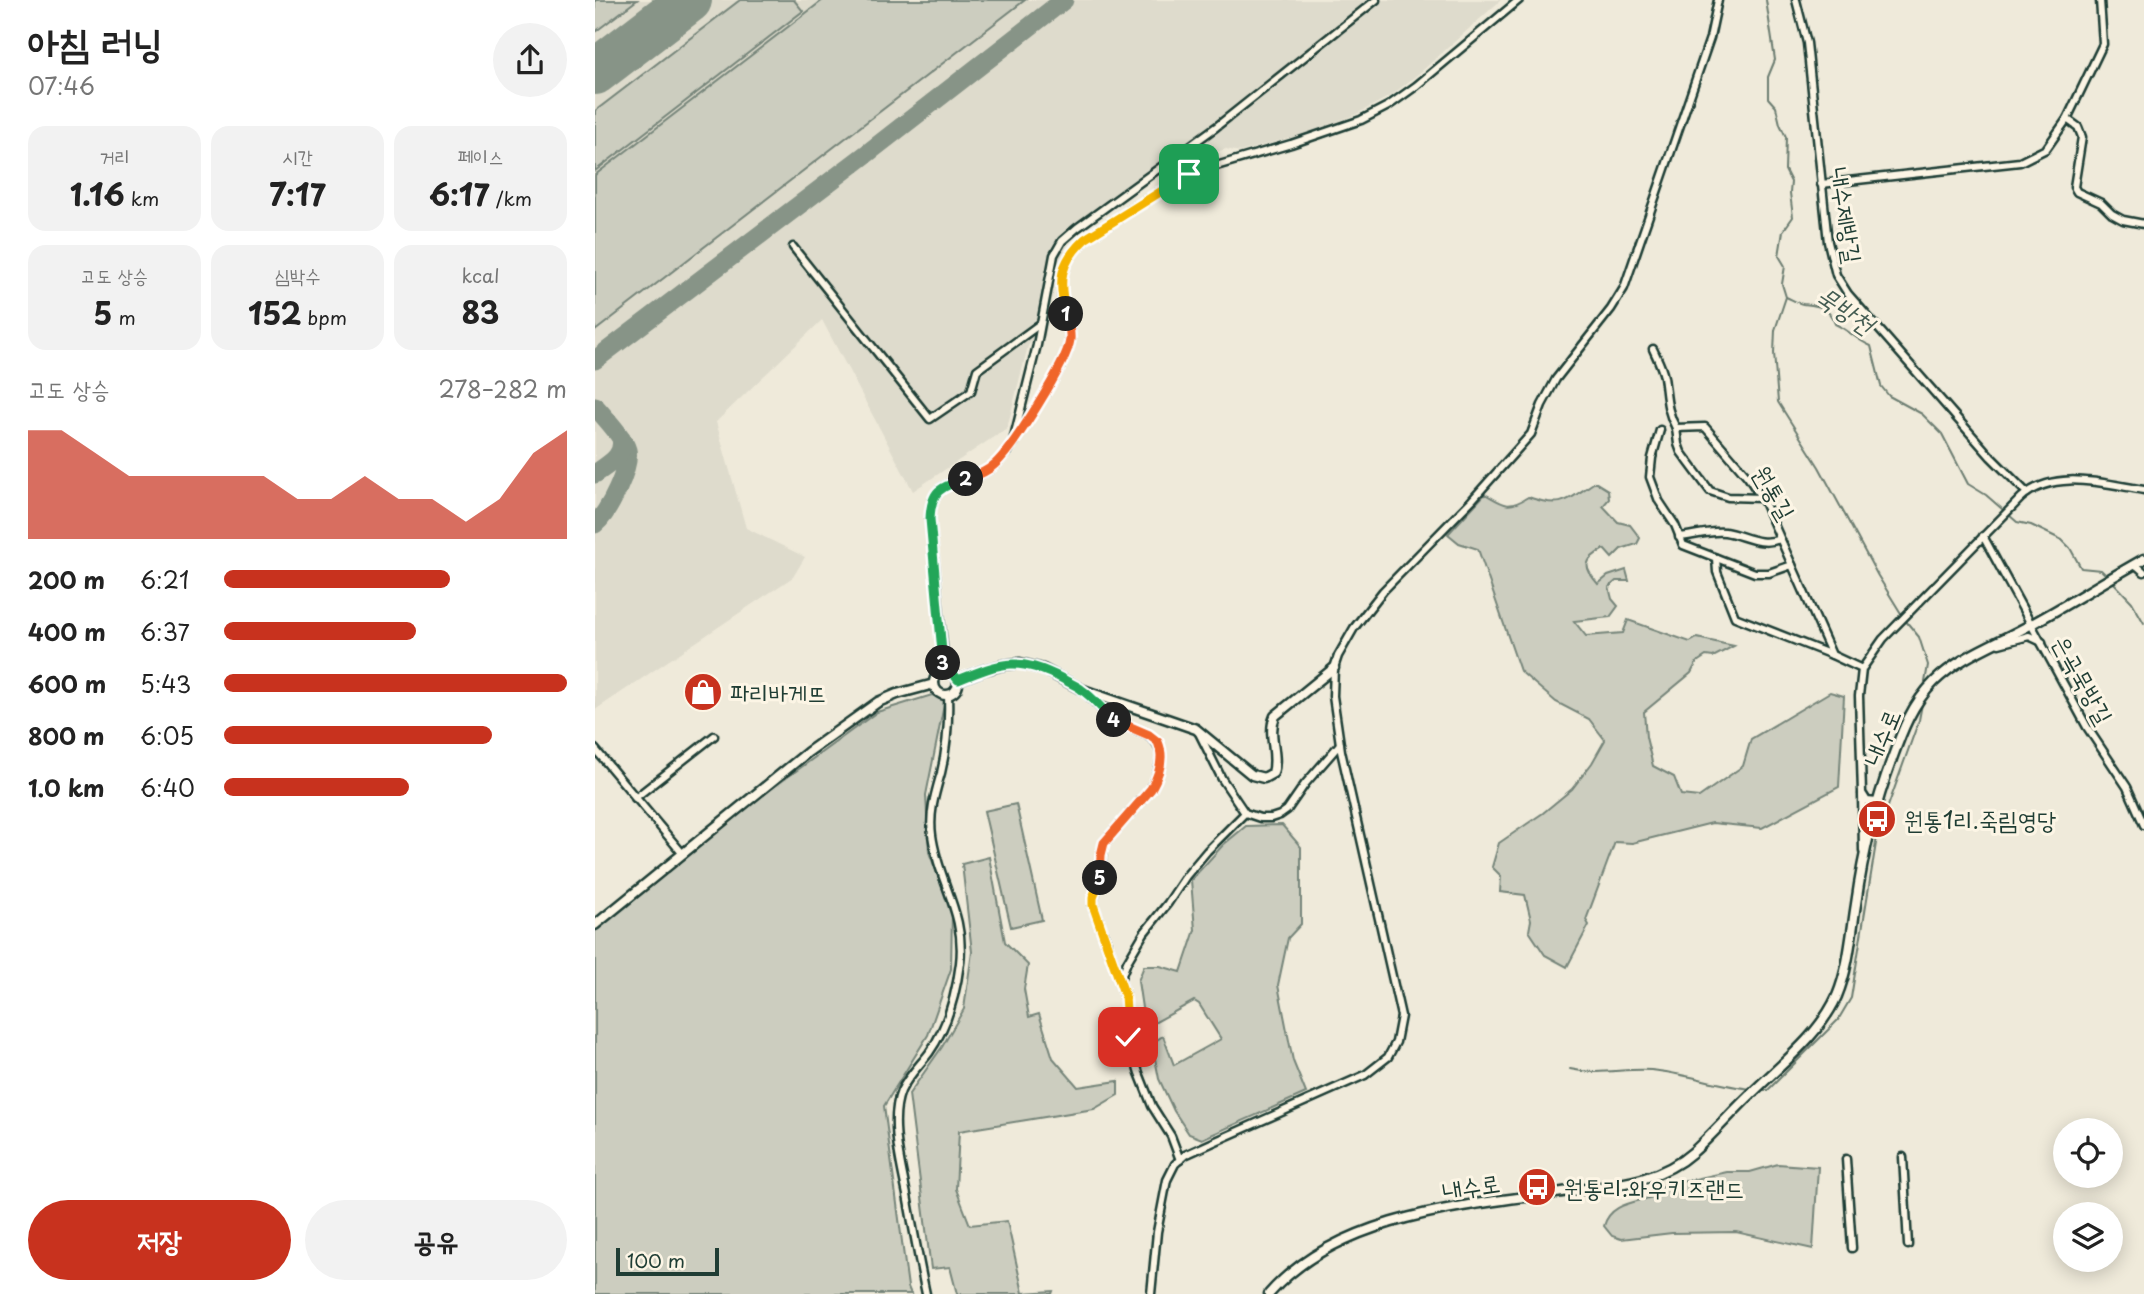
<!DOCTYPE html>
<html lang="ko">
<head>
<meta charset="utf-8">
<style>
  :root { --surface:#fff; --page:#f2f2f2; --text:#222; --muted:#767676; --accent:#c8321e }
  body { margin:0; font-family:"Playpen Sans","Poor Story",sans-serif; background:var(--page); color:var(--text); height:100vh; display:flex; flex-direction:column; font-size:26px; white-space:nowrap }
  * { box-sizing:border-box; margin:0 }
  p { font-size:23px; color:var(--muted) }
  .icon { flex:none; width:38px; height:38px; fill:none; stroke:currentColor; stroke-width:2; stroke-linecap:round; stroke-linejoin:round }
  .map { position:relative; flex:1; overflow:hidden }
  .side { display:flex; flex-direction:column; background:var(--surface); width:595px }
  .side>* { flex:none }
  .controls { position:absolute; left:1458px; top:1118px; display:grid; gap:14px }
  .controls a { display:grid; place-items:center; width:70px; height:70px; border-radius:50%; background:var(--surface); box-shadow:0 4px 18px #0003; font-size:35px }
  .scale { position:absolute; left:21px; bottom:18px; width:103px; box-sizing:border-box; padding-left:7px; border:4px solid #1f3d34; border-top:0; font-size:19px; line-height:24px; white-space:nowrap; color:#1f3d34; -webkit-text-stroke:5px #fcf5e5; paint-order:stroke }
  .pin { position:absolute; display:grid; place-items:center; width:60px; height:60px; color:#fff; margin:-30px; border-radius:14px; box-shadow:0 4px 10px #0006 }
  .km { position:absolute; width:35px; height:35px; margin:-18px; border-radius:50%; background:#222; color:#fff; font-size:19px; line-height:35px; text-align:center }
  .round { display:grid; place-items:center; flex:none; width:74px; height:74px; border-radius:37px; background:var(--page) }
  .head { display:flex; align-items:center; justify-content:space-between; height:119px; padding:0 28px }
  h1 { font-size:38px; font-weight:700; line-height:52px }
  .figures { display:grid; grid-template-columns:repeat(3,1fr); gap:10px; height:119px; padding:7px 28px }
  .figures div { display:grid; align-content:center; border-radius:18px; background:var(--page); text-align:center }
  .figures b { font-size:30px; font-weight:700 }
  .figures small { font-size:19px; font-weight:400 }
  .figures p { font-size:19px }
  .chart { height:196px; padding:14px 28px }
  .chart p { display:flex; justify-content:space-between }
  .chart svg { width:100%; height:126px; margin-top:7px; fill:var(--accent); opacity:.7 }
  .button { display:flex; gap:14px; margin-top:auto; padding:14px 28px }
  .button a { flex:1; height:80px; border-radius:42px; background:var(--accent); color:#fff; font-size:28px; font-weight:700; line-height:80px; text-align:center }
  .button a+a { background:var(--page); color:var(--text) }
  ul { padding:0 28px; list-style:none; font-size:23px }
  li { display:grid; grid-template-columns:112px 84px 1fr; align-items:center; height:52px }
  li i { height:18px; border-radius:9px; background:var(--accent) }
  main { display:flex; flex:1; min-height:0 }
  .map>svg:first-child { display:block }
</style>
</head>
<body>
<main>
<section class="side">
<div class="head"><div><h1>아침 러닝</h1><p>07:46</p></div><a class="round"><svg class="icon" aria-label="share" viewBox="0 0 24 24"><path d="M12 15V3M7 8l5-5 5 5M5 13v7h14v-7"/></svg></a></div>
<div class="figures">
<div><p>거리</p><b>1.16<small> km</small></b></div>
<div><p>시간</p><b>7:17</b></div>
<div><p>페이스</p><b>6:17<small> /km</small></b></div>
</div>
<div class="figures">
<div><p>고도 상승</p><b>5<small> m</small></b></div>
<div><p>심박수</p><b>152<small> bpm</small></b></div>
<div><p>kcal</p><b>83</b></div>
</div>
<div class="chart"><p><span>고도 상승</span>278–282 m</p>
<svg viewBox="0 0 160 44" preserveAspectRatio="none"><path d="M0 44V6L10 6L20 14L30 22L40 22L50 22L60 22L70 22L80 30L90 30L100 22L110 30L120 30L130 38L140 30L150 14L160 6V44z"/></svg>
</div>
<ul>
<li><b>200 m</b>6:21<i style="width:66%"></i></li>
<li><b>400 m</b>6:37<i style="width:56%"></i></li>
<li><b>600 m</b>5:43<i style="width:100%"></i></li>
<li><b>800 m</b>6:05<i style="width:78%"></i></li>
<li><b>1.0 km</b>6:40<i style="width:54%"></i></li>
</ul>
<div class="button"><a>저장</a><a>공유</a></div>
</section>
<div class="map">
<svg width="1549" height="1294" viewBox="0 0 1549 1294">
  <rect width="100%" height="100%" fill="#efeada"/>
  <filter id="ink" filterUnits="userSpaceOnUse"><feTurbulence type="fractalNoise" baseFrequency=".0143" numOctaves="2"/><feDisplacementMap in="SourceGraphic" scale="14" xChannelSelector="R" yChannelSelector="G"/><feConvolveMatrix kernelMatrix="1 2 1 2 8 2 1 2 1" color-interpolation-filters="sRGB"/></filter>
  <g filter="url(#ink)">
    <polygon fill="#dedbcc" points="0,0 906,0 828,70 797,95 760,115 706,135 645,152 631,149 577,165 482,233 473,243 463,268 450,336 440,337 433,346 412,428 318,491 227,320 121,422 151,528 210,557 198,577 0,710"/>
    <g fill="#cccdbf" stroke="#76857a" stroke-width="2">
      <polygon points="0,0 42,0 0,32"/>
      <polygon points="145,0 199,0 208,11 0,171 0,111"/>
      <polygon points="228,0 430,0 0,331 0,175"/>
      <path d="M1000 482 1013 490 1014 499 1008 506 1023 522 1035 525 1045 538 1042 544 1026 549 1017 558 1009 549C988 560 988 567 1003 584L1013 576 1031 570 1034 581H1021L1014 587 1017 599 1023 606 1015 617 979 621 991 636 1028 633 1033 620 1095 642 1102 638 1139 646 1118 657 1111 656 1102 662 1096 673 1049 712 1051 737 1058 766 1079 777 1086 795 1104 797 1148 766 1156 739 1235 692 1249 696 1244 787 1167 828 1117 823 1037 843 1020 842 991 920 994 925 972 967 950 955 934 931 936 920 930 895 905 892 906 876 897 867 904 843 948 813 977 789 997 763 1010 740 994 719 961 702 925 671 883 549 864 543 853 534 890 494C909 505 913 510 933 497 968 509 971 501 1000 482Z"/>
      <polygon points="337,695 350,700 331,795 334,852 357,913 356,969 333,1035 289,1106 313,1287 316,1294 0,1294 0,931 168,795 282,712"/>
      <polygon points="421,804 447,920 416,927 389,811"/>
      <polygon points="687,825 706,847 706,924 693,938 683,985 698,1061 711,1093 607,1139 594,1134 579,1111 564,1079 557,1043 568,1036 579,1065 626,1039 604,1004 599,1001 550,1028 543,981 549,966 565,966 586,972 600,930 596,880 628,845 651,826"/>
      <polygon points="394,857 410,942 433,965 429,989 434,1017 444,1014 458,1058 483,1087 523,1081 523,1095 499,1109 364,1131 361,1189 375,1225 412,1221 428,1293 458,1291 457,1294 362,1294 355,1267 336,1269 314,1094 347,1047 369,1009 377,952 367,864"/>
      <path d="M1183 1164 1223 1167 1218 1249 1141 1232 1077 1233 1026 1239 1017 1236 1009 1226C1015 1204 1038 1203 1057 1197L1064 1187 1132 1172H1155Z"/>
    </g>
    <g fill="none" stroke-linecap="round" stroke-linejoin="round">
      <g stroke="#6c7d71" stroke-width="2">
        <path d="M1171 0 1180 60 1173 77V98L1181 107 1185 124 1191 137 1190 170 1196 182 1195 193 1198 217 1188 231 1184 256 1190 266 1187 284 1191 297C1196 299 1203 303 1208 304 1224 306 1233 306 1240 324 1254 330 1261 340 1276 346L1286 386 1294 396 1327 414 1347 434 1373 484 1391 495 1422 522 1436 525 1467 540 1475 548 1486 568 1506 570 1512 576"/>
        <polyline points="1191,297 1180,330 1179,353 1183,402 1224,467 1283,576 1307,615"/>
        <polyline points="1518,582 1537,602 1549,623"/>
        <polyline points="1310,620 1324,637 1333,665 1329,688"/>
        <path d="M975 1069C1004 1076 1028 1068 1056 1070 1090 1073 1123 1086 1157 1089"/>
        <polyline points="1166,1090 1173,1090 1243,1020 1256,998 1282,837 1324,720 1327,704"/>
      </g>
      <g stroke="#879487" stroke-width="19">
        <polyline points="0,360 274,152 469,0"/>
        <path d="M0 406C9 417 29 437 32 450 36 467 13 514 0 524"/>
        <path d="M0 474C13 464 30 457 26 438"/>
      </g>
      <polyline stroke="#879487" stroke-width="46" points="0,72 94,0"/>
      <defs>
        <g id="minor">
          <polyline points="1201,0 1212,43 1233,242 1241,275 1253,294 1396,457 1432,493"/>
          <polyline points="1505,0 1508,44 1472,119 1483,127 1487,137 1479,187 1482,192 1506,203 1517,214 1528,220 1549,224"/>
          <polyline points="1226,184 1425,162 1451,149 1472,119"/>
          <polyline points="198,247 335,419 376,391 382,370 445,324"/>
          <path d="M1058 349C1062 358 1067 367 1069 377 1072 396 1071 410 1081 428L1110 427 1153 477 1169 502 1237 655 1267 669"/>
          <polyline points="1081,428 1083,444 1086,452 1115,491 1133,497 1167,498"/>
          <polyline points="1065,430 1057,458 1055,477 1064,501 1080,525 1088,545 1160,573 1174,573 1197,565"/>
          <polyline points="419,437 442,345 459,255 467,241 482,228 621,127 781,0"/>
          <polyline points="1388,536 1492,727 1532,787 1549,825"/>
          <path d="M1084 537C1098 536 1116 530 1130 532 1149 535 1165 547 1185 539"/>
          <polyline points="1121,558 1122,572 1140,617 1237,655"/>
          <polyline points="1540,564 1549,572"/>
          <polyline points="1404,644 1434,636 1447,642"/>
          <path d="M348 671 349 656 335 519C336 474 364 488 393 470 401 465 407 457 413 451 428 424 473 366 475 338 476 329 473 320 470 312 462 280 465 262 490 239L594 174 696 144 766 120 793 106 821 86 924 0"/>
          <path d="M490 692C499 701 508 712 518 719 537 732 571 732 565 763 563 773 561 780 556 789L509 843C505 855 508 866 505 878 504 888 498 895 498 905L525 980"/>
          <polyline points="604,733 627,779 650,813 665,818 676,818 685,815 692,810 710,784 745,744"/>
          <polyline points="0,749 88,854"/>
          <polyline points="1267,795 1268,851"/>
          <polyline points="40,798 119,736"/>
          <path d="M1282 802 1272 801 1267 793 1264 696 1267 669 1288 639 1426 498C1459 468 1510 484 1549 490"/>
          <polyline points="1308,1157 1313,1245"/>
          <polyline points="1251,1159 1257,1248"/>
          <polyline points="585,1160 576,1136 557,1106 544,1073 533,1037 530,996 525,980 532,962 549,933 573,903 591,876 612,851 650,813"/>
          <path d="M331 1294C324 1261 318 1228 312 1195 306 1165 294 1120 306 1091 313 1076 325 1065 334 1053 353 1026 361 995 365 963 371 913 343 882 337 835 334 813 340 794 346 773 352 747 354 721 353 695"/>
          <polyline points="556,1294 562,1232 572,1180 580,1164 590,1155 621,1141 770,1075 793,1057 801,1042 806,1016 746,751 738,696 739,668 743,656 759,628 788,591 877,500 936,434 947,405 961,379 1016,309 1029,288 1115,38 1123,0"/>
        </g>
        <g id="tertiary">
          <circle cx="351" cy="683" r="12"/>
          <path d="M363 680 389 670 408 665 425 663 448 669 488 690 601 729 657 775 669 778 678 773C684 754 672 735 680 716L739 668"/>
          <polyline points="0,925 213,752 283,702 302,694 339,684"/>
          <path d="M674 1294C745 1213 875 1205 975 1191 1019 1185 1063 1183 1098 1152 1118 1134 1136 1113 1156 1094 1186 1064 1224 1036 1242 996 1254 967 1256 935 1261 904 1268 854 1279 807 1297 759 1307 731 1317 704 1339 682 1365 656 1403 643 1435 625 1474 604 1511 580 1549 559"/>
        </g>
      </defs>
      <use href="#minor" stroke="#1f3d34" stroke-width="11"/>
      <use href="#tertiary" stroke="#1f3d34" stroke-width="13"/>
      <use href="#minor" stroke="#fcf5e5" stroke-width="6"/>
      <use href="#tertiary" stroke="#fcf5e5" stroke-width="8"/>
    </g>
  </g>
  <g fill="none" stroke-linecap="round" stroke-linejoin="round" filter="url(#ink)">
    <defs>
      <path id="split-1" d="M471 314C463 281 464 263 490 239L594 174"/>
      <path id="split-2" d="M371 479C381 476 392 472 400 464 417 449 472 363 475 340 476 331 473 322 471 314"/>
      <path id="split-3" d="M348 663 335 519C336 490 345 487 371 479"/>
      <path id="split-4" d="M348 663V671H356L363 680C408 662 423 656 468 679 474 683 481 685 487 690 499 698 508 711 519 720"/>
      <path id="split-5" d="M505 878 506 855 509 843 556 789C564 775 570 758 563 742L554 735 519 720"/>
      <polyline id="split-6" points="505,878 498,898 498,905 530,996 533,1037"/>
    </defs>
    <use href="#split-1" stroke="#fff" stroke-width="14"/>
    <use href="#split-2" stroke="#fff" stroke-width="14"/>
    <use href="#split-3" stroke="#fff" stroke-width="14"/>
    <use href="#split-4" stroke="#fff" stroke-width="14"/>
    <use href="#split-5" stroke="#fff" stroke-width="14"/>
    <use href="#split-6" stroke="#fff" stroke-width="14"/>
    <use href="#split-1" stroke="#f5b400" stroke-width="9"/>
    <use href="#split-2" stroke="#f0652b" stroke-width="9"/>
    <use href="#split-3" stroke="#22a559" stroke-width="9"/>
    <use href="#split-4" stroke="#22a559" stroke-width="9"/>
    <use href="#split-5" stroke="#f0652b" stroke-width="9"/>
    <use href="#split-6" stroke="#f5b400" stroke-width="9"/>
  </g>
  <defs>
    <symbol id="shop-disc" viewBox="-11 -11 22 22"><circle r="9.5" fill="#c8321e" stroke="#fcf5e5"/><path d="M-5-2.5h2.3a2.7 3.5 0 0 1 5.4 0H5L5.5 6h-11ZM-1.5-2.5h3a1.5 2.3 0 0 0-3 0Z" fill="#fff"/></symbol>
    <symbol id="bus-disc" viewBox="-11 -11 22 22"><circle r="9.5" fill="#c8321e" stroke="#fcf5e5"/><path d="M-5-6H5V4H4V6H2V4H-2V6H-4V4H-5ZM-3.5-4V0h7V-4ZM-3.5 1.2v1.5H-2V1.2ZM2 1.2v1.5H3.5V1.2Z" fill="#fff"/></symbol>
  </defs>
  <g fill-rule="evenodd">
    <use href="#shop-disc" x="86" y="670" width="44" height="44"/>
    <use href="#bus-disc" x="1260" y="797" width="44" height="44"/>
    <use href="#bus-disc" x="920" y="1165" width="44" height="44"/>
  </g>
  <g text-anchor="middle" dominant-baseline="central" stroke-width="6" stroke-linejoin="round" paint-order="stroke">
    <g font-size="24" fill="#1f3d34" stroke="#fcf5e5">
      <text transform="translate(1252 215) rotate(81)">내수제방길</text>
      <text transform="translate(1180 492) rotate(60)">원통길</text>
      <text transform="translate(1489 679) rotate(61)">은곡묵방길</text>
      <text transform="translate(1286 737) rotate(-68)">내수로</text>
      <text transform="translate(876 1186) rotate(-9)">내수로</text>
    </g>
    <g font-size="24" fill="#1f3d34" stroke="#fcf5e5" text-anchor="start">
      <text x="135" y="692">파리바게뜨</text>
      <text x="1309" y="819">원통1리.죽림영당</text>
      <text x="969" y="1187">원통리.와우키즈랜드</text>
    </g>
    <g font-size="26" font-style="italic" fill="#455d53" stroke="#fcf5e5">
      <text transform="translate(1251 309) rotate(34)">묵방천</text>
    </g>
  </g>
</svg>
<div class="controls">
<a><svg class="icon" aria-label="locate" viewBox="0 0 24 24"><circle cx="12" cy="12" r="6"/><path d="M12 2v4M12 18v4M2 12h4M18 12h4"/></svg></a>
<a><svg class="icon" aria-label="layers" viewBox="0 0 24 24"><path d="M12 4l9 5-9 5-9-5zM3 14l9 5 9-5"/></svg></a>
</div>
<div class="scale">100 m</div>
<div class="pin" style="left:594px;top:174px;background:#1e9e55"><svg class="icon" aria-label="arrive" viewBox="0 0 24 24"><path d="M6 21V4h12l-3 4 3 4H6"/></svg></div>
<div class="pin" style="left:533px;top:1037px;background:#d93025"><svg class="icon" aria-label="check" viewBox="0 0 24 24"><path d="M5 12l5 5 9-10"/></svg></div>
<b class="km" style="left:471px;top:314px">1</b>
<b class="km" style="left:371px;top:479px">2</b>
<b class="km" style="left:348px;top:663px">3</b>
<b class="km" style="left:519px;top:720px">4</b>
<b class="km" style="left:505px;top:878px">5</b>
</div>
</main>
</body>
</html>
